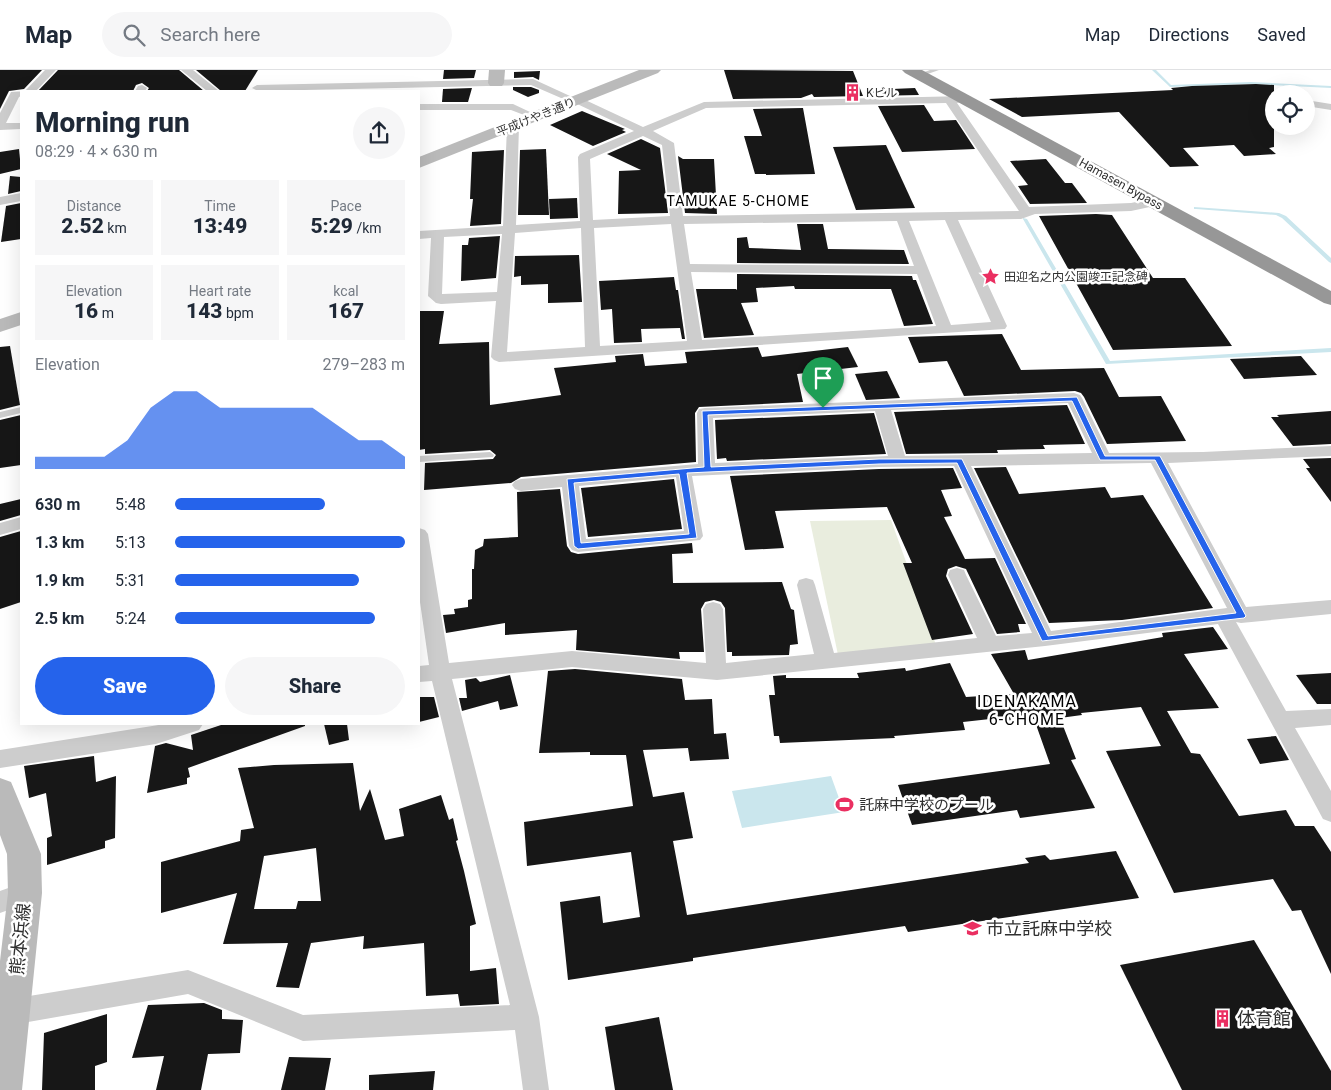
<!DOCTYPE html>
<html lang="en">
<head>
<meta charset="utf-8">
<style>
  :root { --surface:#fff; --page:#f6f6f7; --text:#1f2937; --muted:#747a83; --line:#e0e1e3; --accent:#2563eb }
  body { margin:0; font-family:Roboto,"Noto Sans JP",sans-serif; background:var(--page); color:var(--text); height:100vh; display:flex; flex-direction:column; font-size:19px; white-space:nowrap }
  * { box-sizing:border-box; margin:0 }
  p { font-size:16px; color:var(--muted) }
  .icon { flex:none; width:28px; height:28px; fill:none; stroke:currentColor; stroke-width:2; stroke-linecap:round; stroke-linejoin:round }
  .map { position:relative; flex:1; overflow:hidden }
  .drawer { position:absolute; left:20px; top:20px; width:400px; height:635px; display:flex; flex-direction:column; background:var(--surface); border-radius:0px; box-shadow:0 5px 20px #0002 }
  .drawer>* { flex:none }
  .buttons { position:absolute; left:1265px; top:15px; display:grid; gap:10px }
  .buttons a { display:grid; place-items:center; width:50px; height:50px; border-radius:50%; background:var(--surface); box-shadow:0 5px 20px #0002; font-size:25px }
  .pin { position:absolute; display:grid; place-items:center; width:42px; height:42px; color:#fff; margin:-51px -21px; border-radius:50% 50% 50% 0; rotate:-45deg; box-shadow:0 0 5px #0007 }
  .pin .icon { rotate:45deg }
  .round { display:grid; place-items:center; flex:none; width:52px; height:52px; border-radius:26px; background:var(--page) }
  .summary { display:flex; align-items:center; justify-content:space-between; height:85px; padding:0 15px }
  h1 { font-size:28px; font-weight:800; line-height:38px }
  .stats { display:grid; grid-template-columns:repeat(3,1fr); gap:8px; height:85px; padding:5px 15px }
  .stats div { display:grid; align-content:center; border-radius:0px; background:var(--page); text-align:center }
  .stats b { font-size:21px; font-weight:800 }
  .stats small { font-size:14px; font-weight:400 }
  .stats p { font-size:14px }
  .chart { height:140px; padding:10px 15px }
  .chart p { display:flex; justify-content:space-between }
  .chart svg { width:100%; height:90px; margin-top:5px; fill:var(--accent); opacity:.7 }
  .action { display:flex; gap:10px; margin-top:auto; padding:10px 15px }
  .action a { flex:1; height:58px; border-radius:30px; background:var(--accent); color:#fff; font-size:20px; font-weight:800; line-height:58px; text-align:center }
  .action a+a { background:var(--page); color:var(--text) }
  ul { padding:0 15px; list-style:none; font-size:16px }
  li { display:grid; grid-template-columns:80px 60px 1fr; align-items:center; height:38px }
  li i { height:12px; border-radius:6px; background:var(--accent) }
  header { display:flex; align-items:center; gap:30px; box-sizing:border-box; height:70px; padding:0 25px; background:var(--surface); border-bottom:1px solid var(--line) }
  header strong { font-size:24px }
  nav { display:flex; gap:28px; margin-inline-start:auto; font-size:18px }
  .search { width:350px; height:45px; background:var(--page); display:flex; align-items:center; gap:12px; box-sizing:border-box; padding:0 18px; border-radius:28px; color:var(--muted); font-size:19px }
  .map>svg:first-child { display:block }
</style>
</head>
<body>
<header>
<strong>Map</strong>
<div class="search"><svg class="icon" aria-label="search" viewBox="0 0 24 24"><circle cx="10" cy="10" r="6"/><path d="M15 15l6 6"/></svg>Search here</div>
<nav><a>Map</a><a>Directions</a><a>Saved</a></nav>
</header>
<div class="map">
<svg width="1331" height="1020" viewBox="0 0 1331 1020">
  <rect width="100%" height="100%" fill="#fff"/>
  <polygon fill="#e9edde" points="891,450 936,575 838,585 810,451"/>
  <polygon fill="#cae6ed" points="831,706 844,742 742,758 732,721"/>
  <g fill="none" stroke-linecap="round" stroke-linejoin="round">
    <g fill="#cae6ed" fill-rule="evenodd">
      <polygon points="1152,0 1156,0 1171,15 1251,12 1331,16 1331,18 1251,14 1170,17"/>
      <polygon points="1194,137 1279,143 1286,146 1331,188 1331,193 1329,192 1282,148 1276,145 1196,139 1194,139"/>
      <polygon points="1023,148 1027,149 1110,291 1331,278 1331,282 1106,294 1023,149"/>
    </g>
  </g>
  <g fill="#171717" fill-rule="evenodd">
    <polygon points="0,0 42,0 24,19 9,21 0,39"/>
    <polygon points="58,0 179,0 204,21 147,21 149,18 142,13 136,15 133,21 38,21"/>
    <polygon points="196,0 258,0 245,21 221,21"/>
    <polygon points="444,0 476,0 474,8 443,9"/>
    <polygon points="724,0 853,1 863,26 814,27 812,24 801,28 733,29"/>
    <polygon points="540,1 539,10 533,7 514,8 514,2"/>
    <polygon points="1256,14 1274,15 1274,77 1269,78 1276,84 1244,86 1234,75 1183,78 1199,96 1170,97 1119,42 1022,47 989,29 1173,20 1171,18 1192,16"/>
    <polygon points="513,17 531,17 539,20 539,23 528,27 513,20"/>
    <polygon points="472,18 468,32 442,32 443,19"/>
    <polygon points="915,18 919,25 873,26 869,20"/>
    <polygon points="924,35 934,51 956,50 975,79 902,82 878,36"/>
    <polygon points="803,38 815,104 766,105 766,104 755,104 744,66 762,66 753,39"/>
    <polygon points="582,41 625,59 622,60 626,62 593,76 550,55"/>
    <polygon points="641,69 660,78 668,143 618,144 619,101 641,100 607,84"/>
    <polygon points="886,75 915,138 856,140 833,77"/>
    <polygon points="19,79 21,99 0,104 0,82"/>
    <polygon points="546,79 549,145 518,145 520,80"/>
    <polygon points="504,80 501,154 470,156 473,129 470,129 472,82"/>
    <polygon points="678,86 683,89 714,89 717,144 685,143"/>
    <polygon points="1046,89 1065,113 1072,113 1087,133 1030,134 1018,116 1028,115 1010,91"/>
    <polygon points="10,106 21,107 21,121 8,124"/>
    <polygon points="577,128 578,148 550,149 549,129"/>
    <polygon points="21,133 21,169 1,172 6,136"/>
    <polygon points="1096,144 1112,145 1153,208 1185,208 1232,276 1113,280 1039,146"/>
    <polygon points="797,154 823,154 828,179 904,180 909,194 737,193 737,168 747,167 749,178 801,180"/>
    <polygon points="500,166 496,208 461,211 462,175 468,175 469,168"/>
    <polygon points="579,185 582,232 548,233 548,214 521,215 521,206 514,207 515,186"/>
    <polygon points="737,204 912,206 913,210 916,210 933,254 904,256 891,219 795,219 794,216 756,218 758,232 741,233 754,265 704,268 696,219 736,219 737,220"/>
    <polygon points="674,207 676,220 678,220 685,269 682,269 680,258 641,259 642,272 614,273 612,239 601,240 599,211"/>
    <polygon points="420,241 444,241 439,274 489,272 490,335 561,325 554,298 616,292 615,286 643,284 645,296 687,293 685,282 758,277 762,287 848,277 858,297 797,304 803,332 699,337 695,343 696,392 521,407 511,413 424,420 425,393 493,389 496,385 490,380 425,384 425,379 419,380 419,250"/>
    <polygon points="1002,264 1021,300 1104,298 1119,327 1161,326 1186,371 1107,374 1084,327 1081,323 1075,321 964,326 947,291 919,293 908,267"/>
    <polygon points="10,276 20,335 0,340 0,277"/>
    <polygon points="1301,286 1317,305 1244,309 1230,289"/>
    <polygon points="887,301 900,328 866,330 855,304"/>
    <polygon points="1067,335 1085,374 1043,375 1045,379 997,380 998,383 906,384 894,342"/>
    <polygon points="1331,341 1331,374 1293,376 1271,347 1279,347 1277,345"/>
    <polygon points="874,343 886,384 727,391 726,388 717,389 715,350"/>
    <polygon points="21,345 21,395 0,398 0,350"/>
    <polygon points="1331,388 1331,432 1306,398 1310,398 1303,389"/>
    <polygon points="1006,397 1019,424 1105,417 1111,428 1143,425 1213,538 1122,550 1049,553 974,398"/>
    <polygon points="953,398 962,418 941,420 952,446 944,447 965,489 995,488 1026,554 1018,554 1020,562 997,564 966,499 956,496 948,499 946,506 973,564 932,570 903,493 912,493 887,437 775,441 784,478 745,480 730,406 879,399"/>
    <polygon points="674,409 682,459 588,467 581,418"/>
    <polygon points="560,419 567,476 571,482 578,484 692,473 693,483 672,484 673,513 782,512 791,539 794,540 798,574 790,575 789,585 732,586 732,582 727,582 725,538 721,532 714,530 705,532 701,539 704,582 679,582 680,589 576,580 577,560 505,565 505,553 446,563 443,545 455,544 454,539 468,537 468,530 472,529 472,499 474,499 475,480 483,476 484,469 518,467 517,422"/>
    <polygon points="21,429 21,445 0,451 0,434"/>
    <polygon points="21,461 21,532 0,539 0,467"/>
    <polygon points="1213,557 1228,579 1184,584 1219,638 1167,641 1191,683 1200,684 1239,746 1286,740 1295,756 1314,756 1331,782 1331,904 1301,840 1292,841 1273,809 1174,823 1106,681 1161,676 1141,637 1081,643 1082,645 1060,648 1076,689 1071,690 1095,738 1020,748 1017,740 912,755 898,715 1050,694 1034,649 1010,651 1008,647 963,652 965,660 894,666 895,668 780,673 779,666 774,666 769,625 775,625 773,606 786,605 786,608 859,608 857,603 905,598 906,601 950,593 966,627 1014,624 991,584 1025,580 1028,590 1163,567 1162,563"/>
    <polygon points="575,599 682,609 685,630 712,629 714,664 726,663 729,689 690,691 688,678 643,680 653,727 684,722 693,768 673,771 687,845 1029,793 1025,788 1045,785 1050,790 1116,781 1139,828 908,862 905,856 693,888 693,891 568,910 560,832 600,826 603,853 640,847 631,782 527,796 524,752 633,736 626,685 590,685 590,682 539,683 548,601"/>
    <polygon points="1331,603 1331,634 1317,634 1296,605"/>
    <polygon points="510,605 518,636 500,640 498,631 462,641 459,628 467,628 465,610 476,608 480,612"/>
    <polygon points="419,627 434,627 439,647 419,652"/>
    <polygon points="224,654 305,654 305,656 188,698 190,707 187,708 187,714 147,723 155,676 166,673 193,680 191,665"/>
    <polygon points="324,654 347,654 349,670 329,675"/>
    <polygon points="1276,666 1289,690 1260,694 1247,669"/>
    <polygon points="94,686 96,712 116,706 115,768 105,771 105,778 47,795 47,768 52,766 46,723 29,728 24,696"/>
    <path d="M353 693 360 741 370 719 385 770 404 766 399 739 441 725 449 750 453 748 458 770 456 771 464 801 476 854 470 856V901L496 898 499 934 460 936 458 924 426 926 424 873 363 879 364 866 311 873 299 918 276 917 288 873 223 874 237 823 161 843V792L240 771 241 760 254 758 238 698 274 695ZM316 778 321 831H298L296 839H254L264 786Z"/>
    <polygon points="1254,870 1331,1001 1331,1020 1182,1020 1120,895"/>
    <polygon points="204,933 222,940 222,949 243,950 240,983 208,984 201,1020 156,1020 164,986 132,988 148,935"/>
    <polygon points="107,944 107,992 95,996 95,1020 42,1020 44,963"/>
    <polygon points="659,947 673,1020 615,1020 605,957"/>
    <polygon points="289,987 331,988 325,1020 281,1020"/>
    <polygon points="435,1001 433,1020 369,1020 369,1005"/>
  </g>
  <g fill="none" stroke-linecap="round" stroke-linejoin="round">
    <g fill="#cdcdcd" fill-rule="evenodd">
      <polygon points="930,0 939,0 919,7 916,5"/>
      <polygon points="21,337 21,343 0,348 0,342"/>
      <polygon points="490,382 494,385 493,387 419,392 419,386"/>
    </g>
    <g fill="#cdcdcd" fill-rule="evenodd">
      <polygon points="45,0 56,0 36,21 21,21 21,26 19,27 6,53 21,53 21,59 0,60 0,43 11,22 25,21"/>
      <polygon points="181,0 193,0 219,21 207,21"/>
      <polygon points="533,9 570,26 569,28 561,28 531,15 258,21 252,18 257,15"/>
      <polygon points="142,15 147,18 145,21 135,21 138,16"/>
      <path d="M965 26 971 29 969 31 957 33 1029 137 1131 133 1155 128 1161 132 1159 135 1131 141 1035 144 1021 149 958 150 1007 256 1005 259 499 292 494 290 491 287 496 231 441 234 436 233 428 226 431 168 419 169V161L503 156 507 56 509 54H517L519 56 516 155 580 151 578 87 580 84 634 61 573 32 571 30 573 28H581L643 57 704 32ZM946 33 1019 141 683 146 674 73 653 61 706 38ZM643 66 662 75 670 146 593 150 590 89ZM945 150 991 252 951 255 909 151ZM897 151 914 196 690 194 684 154ZM671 154 687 271 600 276 594 158ZM581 158 585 277 507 282 515 163ZM502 164 497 222 442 224 444 167ZM691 202 917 204 936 256 702 270Z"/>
      <polygon points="1306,30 1331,34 1331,40 1306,36"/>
      <polygon points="419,34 513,34 530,42 524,45 511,40 419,40"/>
      <polygon points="21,123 21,131 0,135 0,127"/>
      <path d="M1074 323 1080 325 1082 328 1109 383 1203 382 1331 376V386L1168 393 1246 537 1331 530V544L1241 553 1236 552 1286 641 1331 639V655L1295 658 1331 721V752L1323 749 1218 554 1045 576 717 610 572 597 452 609 539 947 549 1020H523L515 960 303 971 188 924 11 955 2 951 0 938 2 933 11 929 188 900 303 945 510 935 432 611 419 612V596L429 595 419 525V458L425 460 428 464 449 593 572 581 706 593 703 539 706 534 713 532 720 534 723 539 726 593 814 584 797 515 799 510 806 508 813 510 815 515 834 583 977 568 948 505 950 500 957 498 964 500 966 505 996 566 1032 563 954 396 879 397 692 406 703 466 700 470 578 482 572 480 569 476 562 417 521 421 515 419 512 415 515 411 521 409 698 394 697 343 699 339 705 338ZM1068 333 1092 383 905 386 891 340ZM875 341 888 386 715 393 713 348ZM1151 393 1227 538 1051 561 971 396ZM676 407 684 461 586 469 579 416Z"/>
      <polygon points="21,447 21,459 0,465 0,453"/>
      <polygon points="165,654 203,654 199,660 156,674 0,698 0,680"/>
      <polygon points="25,812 33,815 37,823 33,831 0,843 0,821"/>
    </g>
    <g fill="#bababa" fill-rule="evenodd">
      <polygon points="489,0 505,0 504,13 502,16 490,16 488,13"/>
      <polygon points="639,0 661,0 658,3 419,98 419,87"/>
      <polygon points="21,242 21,255 0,262 0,249"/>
      <polygon points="0,708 11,712 41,784 42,823 22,1020 0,1020 0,891 8,823 7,784 0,765"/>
    </g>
    <polygon fill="#979797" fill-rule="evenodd" points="902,0 922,0 1331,221 1331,235 1324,233 905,3"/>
  </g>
  <path fill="#2563eb" stroke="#fff" fill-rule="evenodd" d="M1077 327 1105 386H1160L1246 546 1244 548 1042 571 957 393 879 394 687 403 697 468 578 479 574 476 567 409 704 397 702 341ZM1072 331 1100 390H1155L1236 543 1048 566 962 389H879L711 397 708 345ZM679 404 689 464 581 473 574 413Z"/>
  <defs>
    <symbol id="building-bare" viewBox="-9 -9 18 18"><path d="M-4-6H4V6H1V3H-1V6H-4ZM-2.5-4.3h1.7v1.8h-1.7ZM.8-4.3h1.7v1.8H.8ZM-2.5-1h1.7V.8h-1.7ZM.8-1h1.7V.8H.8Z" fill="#ea2f61" stroke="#fff" stroke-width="2.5" paint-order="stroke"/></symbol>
    <symbol id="sight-bare" viewBox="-9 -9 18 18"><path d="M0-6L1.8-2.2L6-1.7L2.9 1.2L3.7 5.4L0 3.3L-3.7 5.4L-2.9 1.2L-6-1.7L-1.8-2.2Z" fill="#ea2f61" stroke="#fff" stroke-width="2.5" paint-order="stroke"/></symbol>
    <symbol id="stadium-bare" viewBox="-9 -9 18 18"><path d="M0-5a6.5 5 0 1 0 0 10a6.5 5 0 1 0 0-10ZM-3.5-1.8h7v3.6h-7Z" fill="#ea2f61" stroke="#fff" stroke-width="2.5" paint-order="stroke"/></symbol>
    <symbol id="school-bare" viewBox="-9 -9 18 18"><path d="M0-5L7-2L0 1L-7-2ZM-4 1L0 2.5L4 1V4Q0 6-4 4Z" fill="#ea2f61" stroke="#fff" stroke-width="2.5" paint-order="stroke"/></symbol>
  </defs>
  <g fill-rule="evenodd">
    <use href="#building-bare" x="840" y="10" width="25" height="25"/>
    <use href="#sight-bare" x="978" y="194" width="25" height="25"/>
    <use href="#stadium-bare" x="832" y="722" width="25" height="25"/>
    <use href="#school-bare" x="960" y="846" width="25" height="25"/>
    <use href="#building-bare" x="1210" y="936" width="25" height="25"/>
  </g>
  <g text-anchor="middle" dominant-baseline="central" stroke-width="5" stroke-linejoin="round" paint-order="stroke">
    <g font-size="12" fill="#303030" stroke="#fff" text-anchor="start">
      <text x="866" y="23">Kビル</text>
      <text x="1004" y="207">田迎名之内公園竣工記念碑</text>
    </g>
    <g font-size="12" fill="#303030" stroke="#fff">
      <text transform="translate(536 47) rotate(-22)">平成けやき通り</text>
      <text transform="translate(1121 114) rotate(29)">Hamasen Bypass</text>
    </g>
    <g font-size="14" letter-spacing="1" fill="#000" stroke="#fff">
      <text x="738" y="131">TAMUKAE 5-CHOME</text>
    </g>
    <g font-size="15" fill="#303030" stroke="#fff" text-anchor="start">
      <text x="859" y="735">託麻中学校のプール</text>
    </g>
    <g font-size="16" letter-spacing="1" fill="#000" stroke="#fff">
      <text x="1027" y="631">IDENAKAMA<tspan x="1027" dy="18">6-CHOME</tspan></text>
    </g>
    <g font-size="18" fill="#303030" stroke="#fff" text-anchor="start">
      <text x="986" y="858">市立託麻中学校</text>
      <text x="1237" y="948">体育館</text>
    </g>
    <g font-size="18" fill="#303030" stroke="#fff">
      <text transform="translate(20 869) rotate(-84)">熊本浜線</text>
    </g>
  </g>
</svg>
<div class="buttons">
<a><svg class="icon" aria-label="locate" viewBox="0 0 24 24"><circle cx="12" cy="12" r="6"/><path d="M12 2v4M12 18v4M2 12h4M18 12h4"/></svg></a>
</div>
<div class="pin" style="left:823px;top:338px;background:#1e9e55"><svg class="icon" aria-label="arrive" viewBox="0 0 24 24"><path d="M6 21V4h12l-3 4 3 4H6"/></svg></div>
<section class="drawer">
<div class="summary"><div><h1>Morning run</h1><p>08:29 · 4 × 630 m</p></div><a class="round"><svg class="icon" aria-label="share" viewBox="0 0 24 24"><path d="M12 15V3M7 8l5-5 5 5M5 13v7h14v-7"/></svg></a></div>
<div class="stats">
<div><p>Distance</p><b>2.52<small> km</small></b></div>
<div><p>Time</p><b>13:49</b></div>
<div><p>Pace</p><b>5:29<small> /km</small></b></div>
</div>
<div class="stats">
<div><p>Elevation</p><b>16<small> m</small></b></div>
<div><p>Heart rate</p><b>143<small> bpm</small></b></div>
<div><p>kcal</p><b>167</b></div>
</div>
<div class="chart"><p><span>Elevation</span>279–283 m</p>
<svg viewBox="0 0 160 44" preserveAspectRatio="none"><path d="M0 44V38L10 38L20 38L30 38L40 30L50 14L60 6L70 6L80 14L90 14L100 14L110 14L120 14L130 22L140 30L150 30L160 38V44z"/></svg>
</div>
<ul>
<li><b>630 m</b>5:48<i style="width:65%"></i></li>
<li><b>1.3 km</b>5:13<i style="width:100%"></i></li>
<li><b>1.9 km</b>5:31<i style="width:80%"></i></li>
<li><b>2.5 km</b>5:24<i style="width:87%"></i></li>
</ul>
<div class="action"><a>Save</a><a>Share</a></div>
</section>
</div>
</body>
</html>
